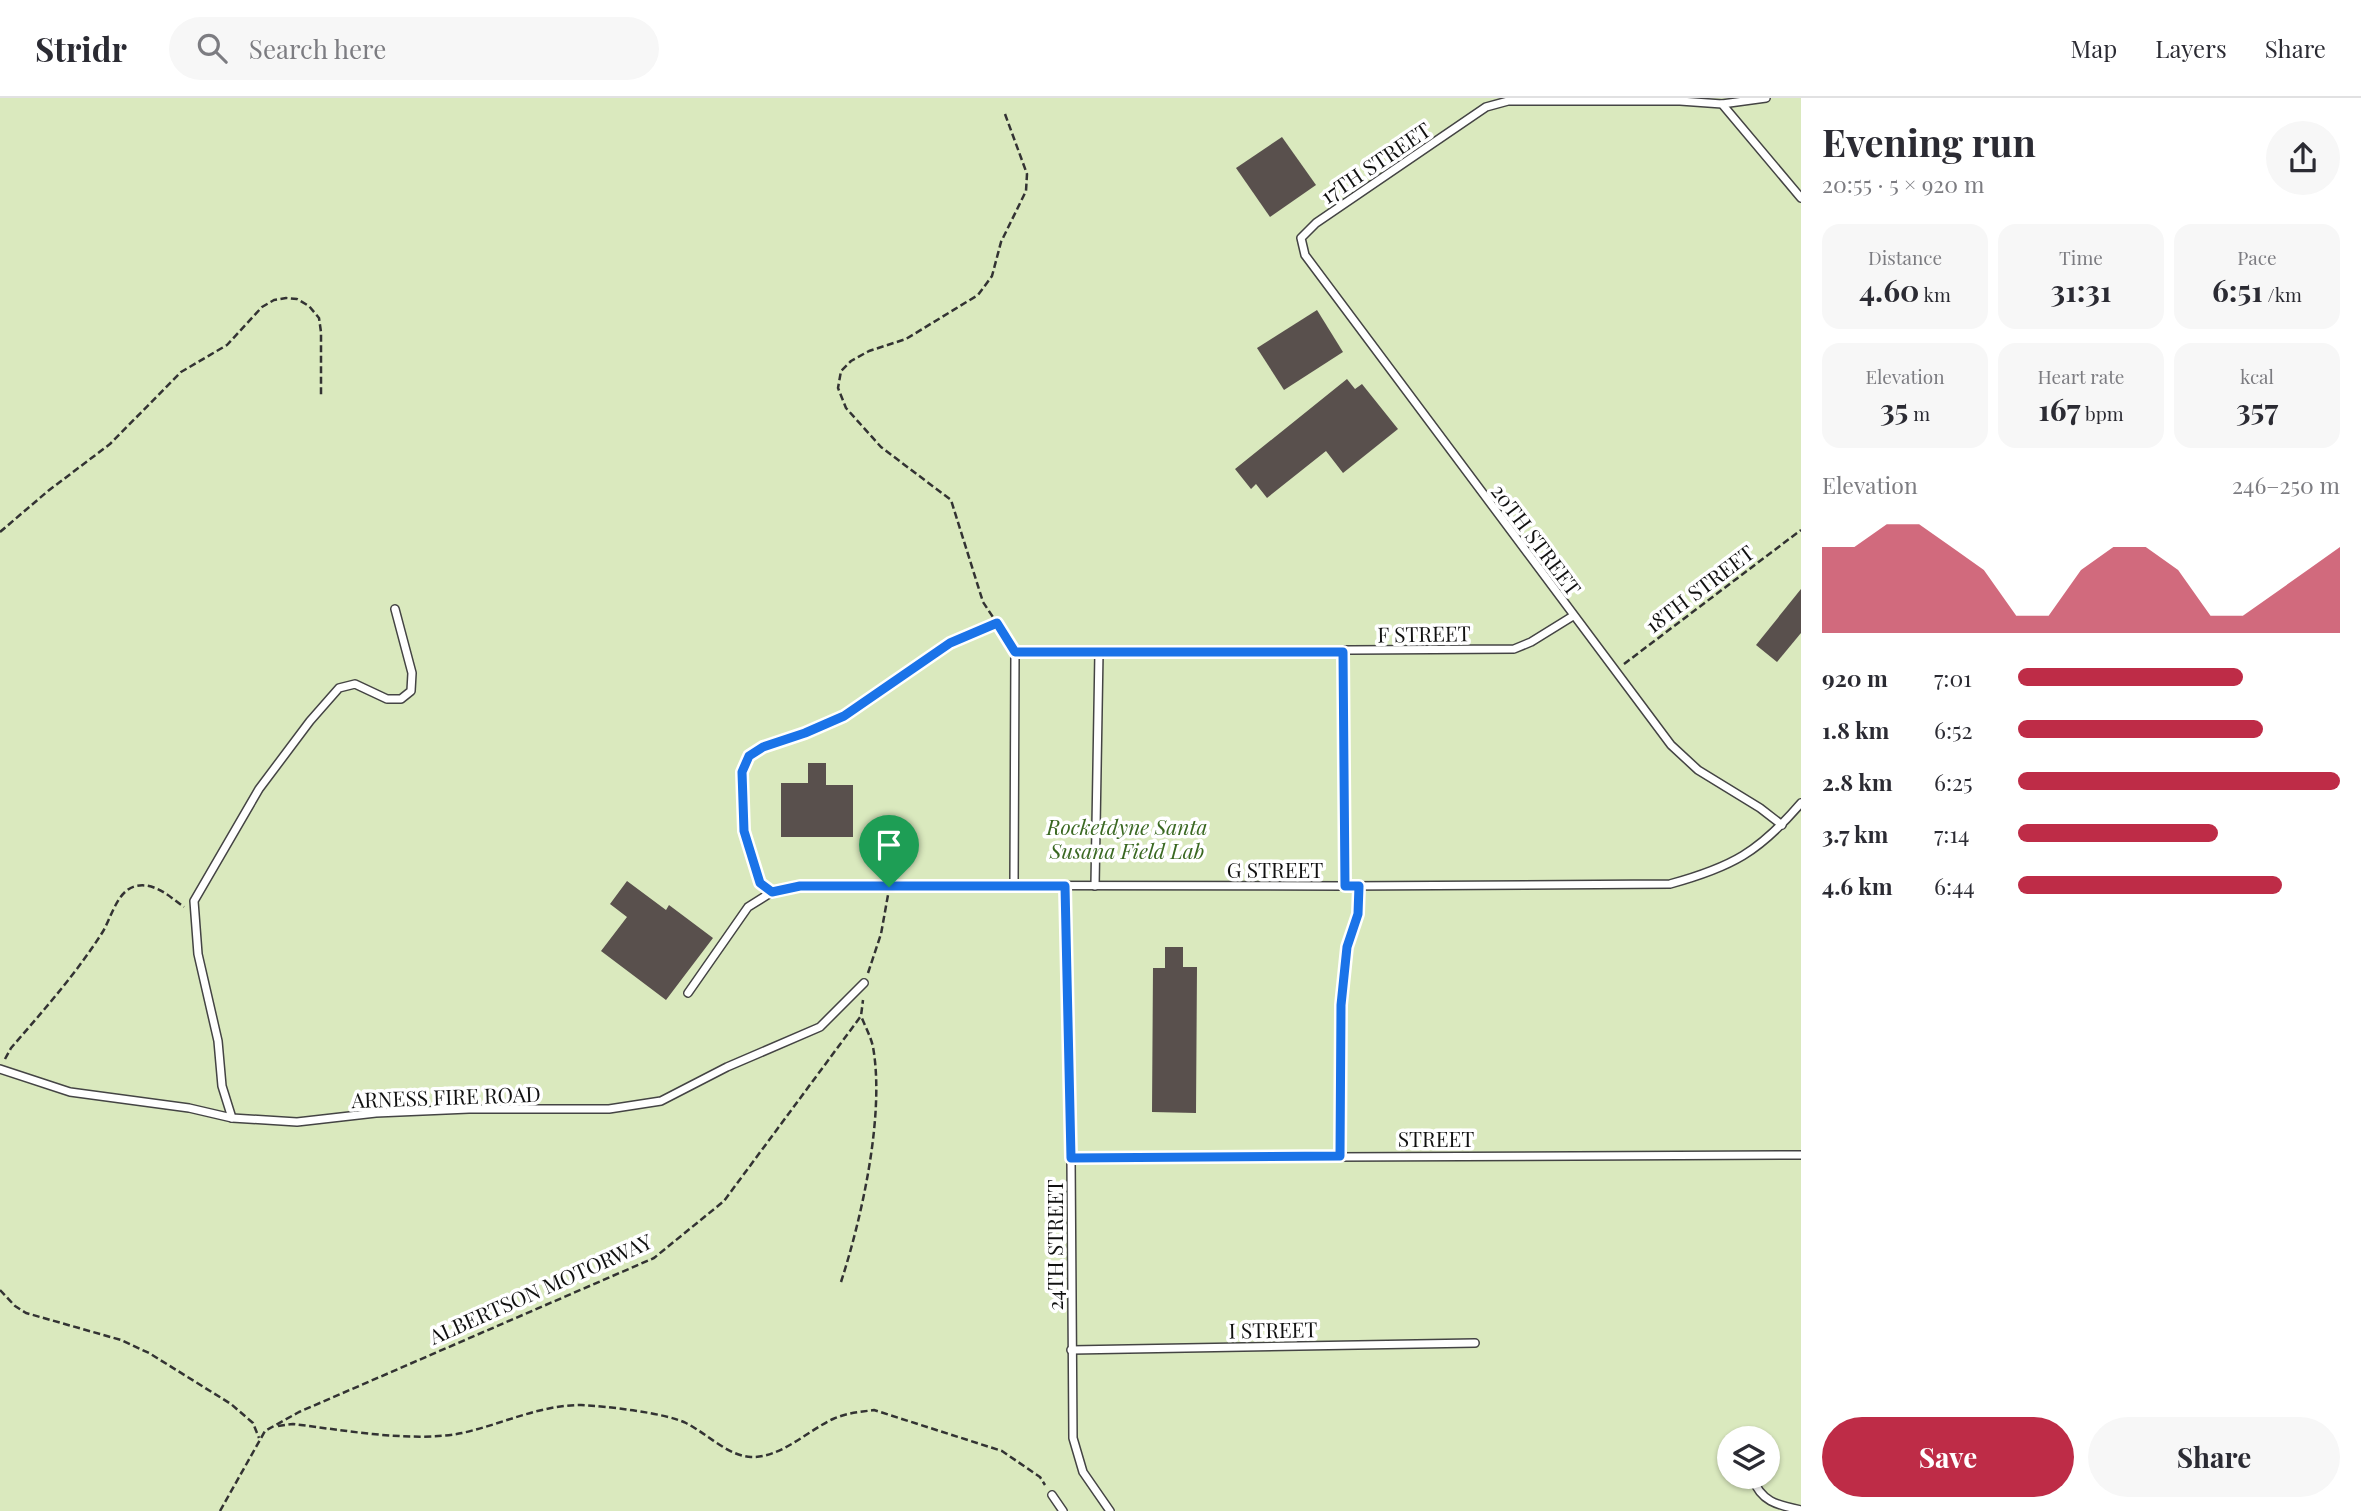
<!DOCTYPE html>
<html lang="en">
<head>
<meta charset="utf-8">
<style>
  :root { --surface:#fff; --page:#f7f7f7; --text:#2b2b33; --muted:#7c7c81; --line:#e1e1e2; --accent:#be2c47 }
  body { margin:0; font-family:"Playfair Display",serif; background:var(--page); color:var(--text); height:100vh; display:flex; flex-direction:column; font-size:26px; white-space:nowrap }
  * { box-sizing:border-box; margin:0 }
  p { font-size:23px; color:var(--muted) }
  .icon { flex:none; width:38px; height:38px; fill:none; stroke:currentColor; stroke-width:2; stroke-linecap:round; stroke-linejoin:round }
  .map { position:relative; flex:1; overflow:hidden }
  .details { display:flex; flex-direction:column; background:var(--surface); width:560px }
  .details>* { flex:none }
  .buttons { position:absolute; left:1717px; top:1328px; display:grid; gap:14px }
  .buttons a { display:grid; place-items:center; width:63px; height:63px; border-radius:50%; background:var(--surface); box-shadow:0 2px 5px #0004; font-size:35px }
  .pin { position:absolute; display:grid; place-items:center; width:60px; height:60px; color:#fff; margin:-72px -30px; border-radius:50% 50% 50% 0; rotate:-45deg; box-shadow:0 0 7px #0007 }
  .pin .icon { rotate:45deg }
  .round { display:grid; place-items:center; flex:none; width:74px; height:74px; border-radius:37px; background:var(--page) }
  .summary { display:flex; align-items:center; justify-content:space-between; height:119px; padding:0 21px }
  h1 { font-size:38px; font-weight:700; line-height:52px }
  .stats { display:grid; grid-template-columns:repeat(3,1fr); gap:10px; height:119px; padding:7px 21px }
  .stats div { display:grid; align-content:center; border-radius:18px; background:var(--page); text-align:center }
  .stats b { font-size:30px; font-weight:700 }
  .stats small { font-size:19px; font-weight:400 }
  .stats p { font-size:19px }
  .chart { height:196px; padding:14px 21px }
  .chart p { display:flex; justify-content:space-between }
  .chart svg { width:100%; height:126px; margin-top:7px; fill:var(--accent); opacity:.7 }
  .action { display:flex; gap:14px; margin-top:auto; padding:14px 21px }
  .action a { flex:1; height:80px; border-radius:42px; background:var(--accent); color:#fff; font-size:28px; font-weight:700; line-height:80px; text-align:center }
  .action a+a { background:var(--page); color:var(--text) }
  ul { padding:0 21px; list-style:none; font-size:23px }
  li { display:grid; grid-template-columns:112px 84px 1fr; align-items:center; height:52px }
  li i { height:18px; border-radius:9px; background:var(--accent) }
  header { display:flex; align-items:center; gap:42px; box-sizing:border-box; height:98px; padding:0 35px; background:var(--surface); border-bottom:2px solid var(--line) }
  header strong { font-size:33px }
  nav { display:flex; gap:38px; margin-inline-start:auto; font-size:24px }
  .search { width:490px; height:63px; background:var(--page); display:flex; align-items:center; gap:18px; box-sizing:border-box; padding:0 24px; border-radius:38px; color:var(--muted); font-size:26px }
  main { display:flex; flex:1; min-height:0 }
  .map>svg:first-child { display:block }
</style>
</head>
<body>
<header>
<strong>Stridr</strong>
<div class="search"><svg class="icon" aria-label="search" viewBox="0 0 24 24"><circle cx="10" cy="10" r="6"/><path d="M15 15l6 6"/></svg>Search here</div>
<nav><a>Map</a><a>Layers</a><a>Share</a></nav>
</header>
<main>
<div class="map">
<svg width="1801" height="1413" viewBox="0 0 1801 1413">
  <rect width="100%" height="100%" fill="#fffbf5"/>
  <path fill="#dae9be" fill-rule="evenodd" d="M0 0H1801V1413H0ZM1729 1340H1768V1379H1729Z"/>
  <g fill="#59504d">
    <polygon points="1282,39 1316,87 1270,119 1236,70"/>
    <polygon points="1317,212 1343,254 1284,292 1257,250"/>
    <polygon points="1347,281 1355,291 1362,286 1398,331 1343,375 1326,353 1267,400 1256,386 1251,391 1235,371"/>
    <polygon points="1801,491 1801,535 1777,564 1756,547"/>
    <polygon points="808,665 826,665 826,687 853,687 853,739 781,739 781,685 808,685"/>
    <polygon points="627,783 666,812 669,807 713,840 666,902 601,853 627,819 610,806"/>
    <polygon points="1165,849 1183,849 1183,869 1197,869 1196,1015 1152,1014 1153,870 1165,870"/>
  </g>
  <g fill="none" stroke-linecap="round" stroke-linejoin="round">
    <defs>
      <g id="lane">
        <polyline points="1722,6 1766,0"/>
        <polyline points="1343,553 1345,788"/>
        <polyline points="749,658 742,674 744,733 760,785 772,794"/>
        <polyline points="1782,727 1760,710 1698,672 1671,647 1305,157 1301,140 1316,125 1486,9 1508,3 1680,3 1722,6 1801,100"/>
        <polyline points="1014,787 1015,554 1514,551 1531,544 1573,518"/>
        <polyline points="1095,788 1099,554"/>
        <path d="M688 895 748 809 772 794 800 787 1345 788 1670 786C1732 769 1759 754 1801 705"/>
        <polyline points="0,971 70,994 189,1010 232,1020 297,1024 376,1015 469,1011 609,1011 661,1003 727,969 820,929 864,885"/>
        <polyline points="232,1020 222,988 218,943 198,856 194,803 259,691 310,623 339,590 355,586 387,601 401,601 411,593 412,575 395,511"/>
        <polyline points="1340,1058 1341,907 1347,849 1358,816 1359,788"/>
        <polyline points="1071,1252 1475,1245"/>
        <path d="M1752 1379C1761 1404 1777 1407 1801 1412"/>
        <polyline points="1052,1397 1063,1413"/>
        <polyline points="1110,1413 1083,1374 1073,1340 1071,1060 1801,1057"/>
      </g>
    </defs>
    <use href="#lane" stroke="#444" stroke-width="10"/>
    <g stroke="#333" stroke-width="2.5" stroke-dasharray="7 3.5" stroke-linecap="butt">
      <polyline points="1005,16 1027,76 1026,93 1001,144 992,178 978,197 906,241 869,253 851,263 841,273 838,290 846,310 881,349 951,402 983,504 1010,545"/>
      <polyline points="0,434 48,393 110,346 181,274 227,247 262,209 274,202 286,200 297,201 309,208 319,220 321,234 321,298"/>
      <polyline points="1624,566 1801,432"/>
      <polyline points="758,653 844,618 950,545 997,525"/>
      <polyline points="1065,798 1071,1050"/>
      <polyline points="868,875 881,836 888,797"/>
      <path d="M5 961 11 950C43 913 75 877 102 835 111 821 117 792 136 788 155 784 170 799 184 809"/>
      <path d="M841 1184C862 1119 885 1016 873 949 871 939 865 928 861 918"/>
      <polyline points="0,1192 15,1208 26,1215 121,1242 149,1255 231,1306 253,1325 259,1340"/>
      <path d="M278 1328 293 1326C343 1332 413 1345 462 1335 503 1326 539 1307 581 1307 605 1308 666 1315 686 1325 706 1335 728 1358 751 1359 781 1360 807 1333 833 1321 846 1315 860 1314 874 1312L1002 1353 1040 1379 1045 1387"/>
      <polyline points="220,1413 265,1333 299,1314 654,1160 724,1103 861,918 863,902"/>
    </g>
    <use href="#lane" stroke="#fff" stroke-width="7"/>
  </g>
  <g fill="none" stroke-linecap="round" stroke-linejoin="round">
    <defs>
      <polygon id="route" points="997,525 1015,554 1343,554 1345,788 1359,788 1358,816 1347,849 1341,907 1340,1058 1071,1060 1065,788 800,788 772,794 760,785 744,733 742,674 749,658 763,649 805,635 844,618 950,545"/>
    </defs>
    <use href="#route" stroke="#fff" stroke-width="14"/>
    <use href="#route" stroke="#1a73e8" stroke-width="9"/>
  </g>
  <g text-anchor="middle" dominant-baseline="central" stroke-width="7" stroke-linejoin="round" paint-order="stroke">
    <g font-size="21" fill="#111" stroke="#fff">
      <text transform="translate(1375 64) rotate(-34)">17TH STREET</text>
      <text transform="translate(1537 441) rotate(53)">20TH STREET</text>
      <text transform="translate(1699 490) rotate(-37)">18TH STREET</text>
      <text transform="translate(1424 535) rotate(-1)">F STREET</text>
      <text x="1275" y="771">G STREET</text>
      <text transform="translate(446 998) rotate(-2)">ARNESS FIRE ROAD</text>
      <text x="1436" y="1040">STREET</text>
      <text transform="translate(1054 1147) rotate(-90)">24TH STREET</text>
      <text transform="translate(540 1190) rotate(-24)">ALBERTSON MOTORWAY</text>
      <text transform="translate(1273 1231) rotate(-1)">I STREET</text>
    </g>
    <g font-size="21" font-style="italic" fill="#3a6822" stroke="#fff">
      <text x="1127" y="728">Rocketdyne Santa<tspan x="1127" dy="24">Susana Field Lab</tspan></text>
    </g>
  </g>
</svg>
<div class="buttons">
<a><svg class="icon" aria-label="layers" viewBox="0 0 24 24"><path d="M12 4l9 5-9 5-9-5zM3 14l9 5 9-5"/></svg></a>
</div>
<div class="pin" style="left:889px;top:789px;background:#1e9e55"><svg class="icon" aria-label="arrive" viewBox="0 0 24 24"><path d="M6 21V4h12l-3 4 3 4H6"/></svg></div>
</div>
<section class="details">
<div class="summary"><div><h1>Evening run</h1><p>20:55 · 5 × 920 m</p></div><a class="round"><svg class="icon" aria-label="share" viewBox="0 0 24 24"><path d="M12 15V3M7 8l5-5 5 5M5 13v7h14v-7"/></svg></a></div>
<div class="stats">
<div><p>Distance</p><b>4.60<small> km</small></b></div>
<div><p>Time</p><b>31:31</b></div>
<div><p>Pace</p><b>6:51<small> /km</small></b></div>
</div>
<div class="stats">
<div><p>Elevation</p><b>35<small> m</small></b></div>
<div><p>Heart rate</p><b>167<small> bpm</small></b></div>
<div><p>kcal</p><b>357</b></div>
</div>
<div class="chart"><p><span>Elevation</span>246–250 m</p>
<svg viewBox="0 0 160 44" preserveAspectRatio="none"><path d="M0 44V14L10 14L20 6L30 6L40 14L50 22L60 38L70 38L80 22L90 14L100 14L110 22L120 38L130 38L140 30L150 22L160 14V44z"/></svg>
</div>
<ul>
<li><b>920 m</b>7:01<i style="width:70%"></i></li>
<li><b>1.8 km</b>6:52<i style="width:76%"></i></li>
<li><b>2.8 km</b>6:25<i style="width:100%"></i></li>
<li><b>3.7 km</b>7:14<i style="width:62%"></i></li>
<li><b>4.6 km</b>6:44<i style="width:82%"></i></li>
</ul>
<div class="action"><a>Save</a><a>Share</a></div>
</section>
</main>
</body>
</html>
